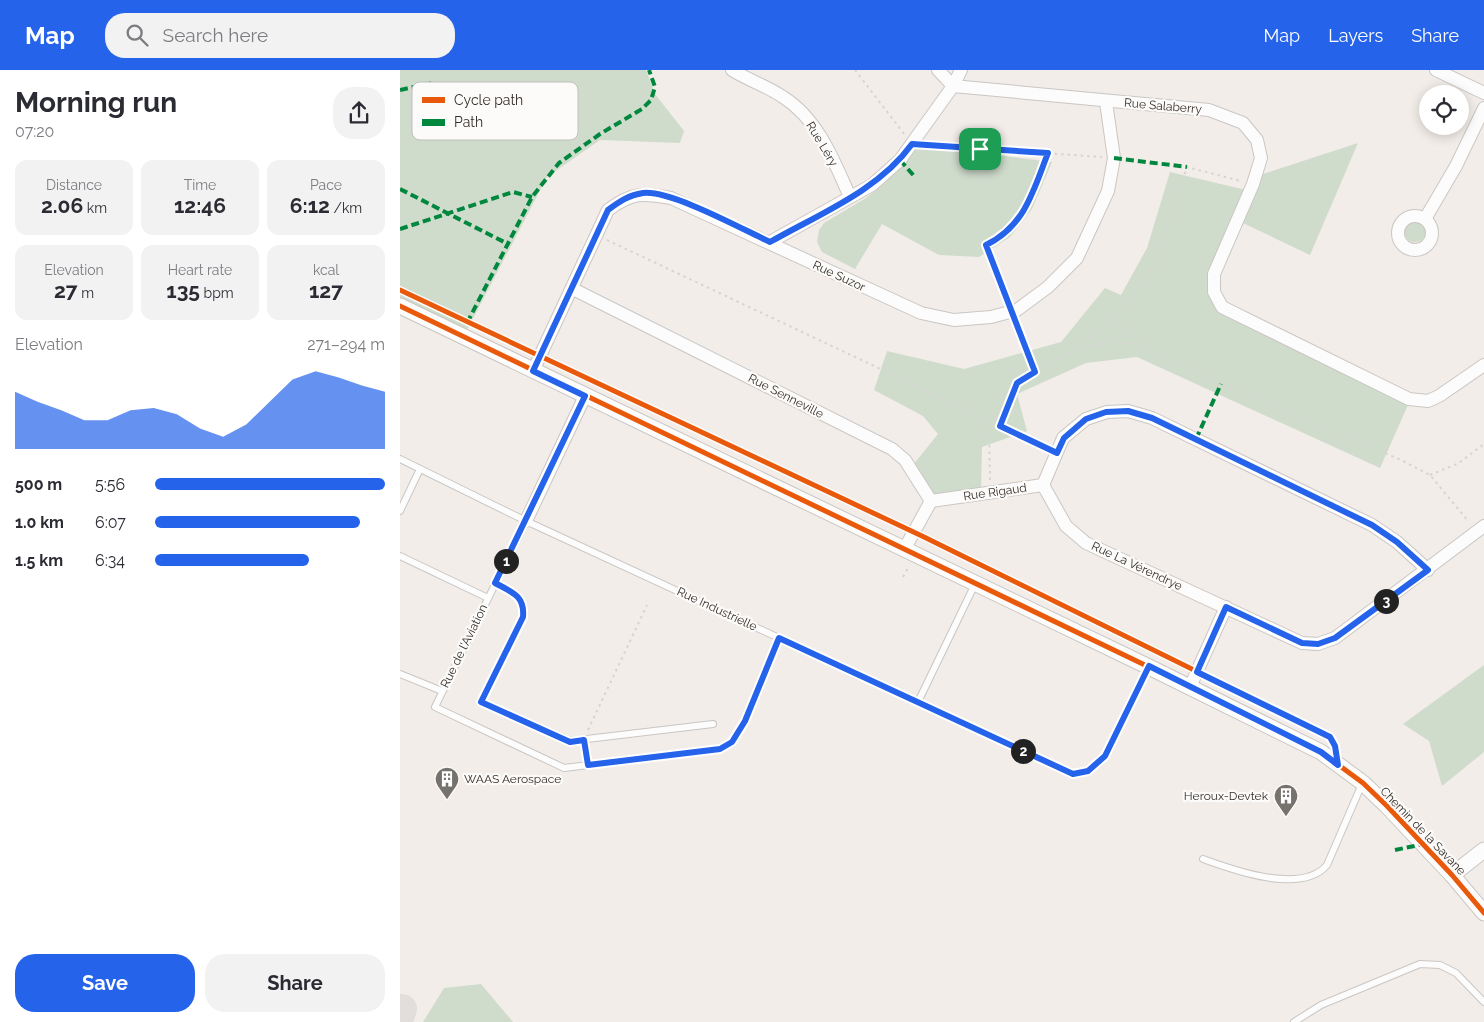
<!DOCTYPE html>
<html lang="en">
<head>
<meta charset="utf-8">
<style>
  :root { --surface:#fff; --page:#f2f2f3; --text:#2b2b33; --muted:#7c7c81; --accent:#2563eb }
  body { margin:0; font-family:Raleway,sans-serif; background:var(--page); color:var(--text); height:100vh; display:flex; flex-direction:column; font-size:19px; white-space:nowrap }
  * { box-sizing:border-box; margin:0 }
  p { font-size:16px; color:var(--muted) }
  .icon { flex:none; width:28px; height:28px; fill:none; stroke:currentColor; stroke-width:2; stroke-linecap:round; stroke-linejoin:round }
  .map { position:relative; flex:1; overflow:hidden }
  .drawer { display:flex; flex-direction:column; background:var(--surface); width:400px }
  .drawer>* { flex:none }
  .fabs { position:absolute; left:1019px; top:15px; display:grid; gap:10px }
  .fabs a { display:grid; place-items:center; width:50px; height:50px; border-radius:50%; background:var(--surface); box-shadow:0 2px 12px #0003; font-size:25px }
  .pin { position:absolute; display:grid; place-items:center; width:42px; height:42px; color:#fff; margin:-21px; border-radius:10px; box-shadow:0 2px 8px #0006 }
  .km { position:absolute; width:25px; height:25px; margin:-12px; border-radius:50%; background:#222; color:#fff; font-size:14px; line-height:25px; text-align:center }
  .round { display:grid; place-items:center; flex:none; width:52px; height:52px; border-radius:20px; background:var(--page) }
  .summary { display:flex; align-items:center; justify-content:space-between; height:85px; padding:0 15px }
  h1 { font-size:28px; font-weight:700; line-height:38px }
  .metrics { display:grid; grid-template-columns:repeat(3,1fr); gap:8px; height:85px; padding:5px 15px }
  .metrics div { display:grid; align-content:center; border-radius:12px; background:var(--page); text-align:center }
  .metrics b { font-size:21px; font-weight:700 }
  .metrics small { font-size:14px; font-weight:400 }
  .metrics p { font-size:14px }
  .chart { height:140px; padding:10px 15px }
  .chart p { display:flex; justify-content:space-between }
  .chart svg { width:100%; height:90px; margin-top:5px; fill:var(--accent); opacity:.7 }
  .button { display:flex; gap:10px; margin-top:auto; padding:10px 15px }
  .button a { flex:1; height:58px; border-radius:20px; background:var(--accent); color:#fff; font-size:20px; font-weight:700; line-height:58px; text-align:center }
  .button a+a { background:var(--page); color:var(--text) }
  ul { padding:0 15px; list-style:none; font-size:16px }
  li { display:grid; grid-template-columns:80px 60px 1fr; align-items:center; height:38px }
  li i { height:12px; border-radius:6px; background:var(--accent) }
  header { display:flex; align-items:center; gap:30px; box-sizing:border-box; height:70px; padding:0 25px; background:var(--accent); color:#fff }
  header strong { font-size:24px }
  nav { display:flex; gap:28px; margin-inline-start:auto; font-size:18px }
  .search { width:350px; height:45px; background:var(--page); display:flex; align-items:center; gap:12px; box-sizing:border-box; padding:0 18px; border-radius:20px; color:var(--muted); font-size:19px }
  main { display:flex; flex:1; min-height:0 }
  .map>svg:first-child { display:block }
</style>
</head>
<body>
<header>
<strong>Map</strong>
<div class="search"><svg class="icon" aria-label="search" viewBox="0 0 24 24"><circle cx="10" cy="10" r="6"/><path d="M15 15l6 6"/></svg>Search here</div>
<nav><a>Map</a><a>Layers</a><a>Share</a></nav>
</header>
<main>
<section class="drawer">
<div class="summary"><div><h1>Morning run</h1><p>07:20</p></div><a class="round"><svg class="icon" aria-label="share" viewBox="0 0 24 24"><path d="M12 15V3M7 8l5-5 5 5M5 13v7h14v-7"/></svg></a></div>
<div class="metrics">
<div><p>Distance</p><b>2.06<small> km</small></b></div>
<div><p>Time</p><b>12:46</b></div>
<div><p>Pace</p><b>6:12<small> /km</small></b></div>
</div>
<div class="metrics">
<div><p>Elevation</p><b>27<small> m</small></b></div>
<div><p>Heart rate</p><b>135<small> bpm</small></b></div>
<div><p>kcal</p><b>127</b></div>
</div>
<div class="chart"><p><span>Elevation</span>271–294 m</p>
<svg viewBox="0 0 160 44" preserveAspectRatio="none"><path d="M0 44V16L10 21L20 25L30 30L40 30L50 25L60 24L70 27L80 34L90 38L100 32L110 21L120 10L130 6L140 9L150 13L160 16V44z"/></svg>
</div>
<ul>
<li><b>500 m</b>5:56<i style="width:100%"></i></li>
<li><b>1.0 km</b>6:07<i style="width:89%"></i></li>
<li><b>1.5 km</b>6:34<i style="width:67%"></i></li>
</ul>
<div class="button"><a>Save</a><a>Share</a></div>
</section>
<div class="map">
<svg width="1084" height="952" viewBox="0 0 1084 952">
  <rect width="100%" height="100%" fill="#f2ede8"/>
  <g fill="#cfdccc">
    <polygon points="0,0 246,0 255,24 284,61 280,73 200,70 147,107 66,262 0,231"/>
    <polygon points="958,73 910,185 843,153 863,104"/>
    <polygon points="518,75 652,92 632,139 610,167 579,187 539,185 482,154 455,199 422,182 417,172 419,160 424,153 466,128 485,113"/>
    <polygon points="770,102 846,120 808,208 820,241 1008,335 980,398 737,287 686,293 617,324 627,361 582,377 581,418 527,425 513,395 538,364 523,346 474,320 487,281 564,299 661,272 705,218 721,225 747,178"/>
    <circle cx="1015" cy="161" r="11"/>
    <polygon points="1084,595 1084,682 1042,716 1029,671 1003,654"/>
    <polygon points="81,914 113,952 23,952 44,918"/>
  </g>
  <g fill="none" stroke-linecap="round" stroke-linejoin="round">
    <polyline stroke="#e2dedb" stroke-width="30" points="0,945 2,939"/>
    <defs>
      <g id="service">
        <polyline points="0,389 126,451 673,704 688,701 705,686 749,597"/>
        <polyline points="0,441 20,399"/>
        <polyline points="126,451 35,637 164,698 320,679 332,673 345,651 379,568"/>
        <polyline points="0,486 88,528"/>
        <path d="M95 513C112 522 125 526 123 547L81 632 170 671 313 654"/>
        <polyline points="0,604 42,621"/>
        <polyline points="518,632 575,514"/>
        <path d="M803 789C833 800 902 825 927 795L962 714"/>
        <polyline points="894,952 921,935 1020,894 1040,895 1056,903 1084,932"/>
      </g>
      <g id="minor">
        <path d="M332 0C348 10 367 16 383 27 418 49 434 91 450 127"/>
        <polyline points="538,0 553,16 561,0"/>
        <polyline points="1036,0 1084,23"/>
        <circle cx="1015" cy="163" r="17"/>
        <polyline points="1025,149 1056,96 1084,38"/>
        <polyline points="370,172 472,115 500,90 553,16 809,40 843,53 857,70 861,88 853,114 814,204 814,222 822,237 1009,329 1028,331 1039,326 1084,295"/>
        <polyline points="173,219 492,379 505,390 531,431 505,478"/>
        <path d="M133 301 208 140C232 122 243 123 271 128L521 243 554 250 591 247 617 240 648 217 677 188 708 121 714 88 706 32"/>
        <polyline points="643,415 666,456 686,473 902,573 918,574 935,568 1084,456"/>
        <polyline points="531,431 643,415 663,368 686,349 707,342 728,341 752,348 972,455 997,472 1028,500"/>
        <polyline points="126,451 185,326"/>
        <polyline points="790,617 826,537"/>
      </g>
      <g id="tertiary">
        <polyline points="0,236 749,597 921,682 963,713 987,736 1052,805 1084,843"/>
        <polyline points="1052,805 1084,780"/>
      </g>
    </defs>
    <use href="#service" stroke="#cac6c3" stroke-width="8"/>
    <use href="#minor" stroke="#cac6c3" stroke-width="14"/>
    <use href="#tertiary" stroke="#cac6c3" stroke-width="17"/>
    <g stroke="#d6d4d3" stroke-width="2" stroke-dasharray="2.5 4" stroke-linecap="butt">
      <polyline points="455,0 505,65"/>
      <polyline points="525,75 702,87"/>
      <polyline points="207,170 646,377"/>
      <path d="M608 231 586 175C624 156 633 121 648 83"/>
      <polyline points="714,248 751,202 787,97 841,111"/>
      <polyline points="616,252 635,301"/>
      <polyline points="742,275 821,314 1001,390 1030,405 1069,452"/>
      <polyline points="1030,405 1059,393 1084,374"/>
      <path d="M590 410 589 357 600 356 617 313 663 288 714 248 742 275C709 270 701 272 670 283"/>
      <polyline points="503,507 509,496"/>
      <polyline points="188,660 247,535"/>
    </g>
    <use href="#service" stroke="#fdfcfc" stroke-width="6"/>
    <use href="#minor" stroke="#fdfcfc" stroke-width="12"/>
    <use href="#tertiary" stroke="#fdfcfc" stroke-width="15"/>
    <g stroke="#00873e" stroke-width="4" stroke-dasharray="8 4" stroke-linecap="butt">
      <polyline points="0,20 32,13"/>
      <polyline points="714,88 787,97"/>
      <polyline points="500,90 514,106"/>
      <polyline points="0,119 108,174"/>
      <polyline points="0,159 113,122 132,127"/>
      <polyline points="67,253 132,127 159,93 200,64 242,39 251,30 255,17 249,0"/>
      <polyline points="796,369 821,314"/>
      <polyline points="995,780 1024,774"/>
    </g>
    <defs>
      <g id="cycleway">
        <polyline points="0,220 522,466 930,667 935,676 938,695"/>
        <polyline points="0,236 749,597 921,682 963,713 987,736 1052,805 1084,843"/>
      </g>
    </defs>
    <use href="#cycleway" stroke="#fdfbf9" stroke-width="8"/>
    <use href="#cycleway" stroke="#e8590c" stroke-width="5"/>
  </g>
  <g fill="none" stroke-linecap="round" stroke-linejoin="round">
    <defs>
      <path id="route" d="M512 74 648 83C633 121 625 156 586 175L635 302 617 313 600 356 657 383 664 368 686 349 706 342 728 341 752 348 972 455 997 472 1028 500 935 568 918 574 902 573 826 537 797 602 930 667 935 676 938 695 921 682 749 596 705 686 688 701 673 704 379 568 345 651 332 672 320 679 188 695 184 670 170 672 81 632 123 547C125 526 112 522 95 513L185 326 133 301 208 140C220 131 229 125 243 123 271 120 342 159 370 172 419 144 478 121 512 74Z"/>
    </defs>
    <use href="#route" stroke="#fff" stroke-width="10"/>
    <use href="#route" stroke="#2563eb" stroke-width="6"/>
  </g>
  <defs>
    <symbol id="building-pin" viewBox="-11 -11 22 30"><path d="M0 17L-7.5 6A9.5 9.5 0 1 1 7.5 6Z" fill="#76726d" stroke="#fdfbf9"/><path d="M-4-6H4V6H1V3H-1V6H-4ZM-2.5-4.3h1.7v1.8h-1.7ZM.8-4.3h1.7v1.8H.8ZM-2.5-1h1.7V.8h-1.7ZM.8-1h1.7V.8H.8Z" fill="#fff"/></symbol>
  </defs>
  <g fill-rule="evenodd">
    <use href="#building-pin" x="33" y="695" width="28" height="38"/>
    <use href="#building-pin" x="872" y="712" width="28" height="38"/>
  </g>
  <g text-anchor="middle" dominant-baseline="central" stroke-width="4.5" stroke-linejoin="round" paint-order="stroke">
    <g font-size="12" fill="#332f2b" stroke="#fdfbf9">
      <text transform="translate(763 36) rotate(5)">Rue Salaberry</text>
      <text transform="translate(422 74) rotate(59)">Rue Léry</text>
      <text transform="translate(439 206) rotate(25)">Rue Suzor</text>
      <text transform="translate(386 326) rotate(27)">Rue Senneville</text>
      <text transform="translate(595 422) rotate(-8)">Rue Rigaud</text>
      <text transform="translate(737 496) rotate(25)">Rue La Vérendrye</text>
      <text transform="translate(317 539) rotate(25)">Rue Industrielle</text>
      <text transform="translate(64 576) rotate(-64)">Rue de l'Aviation</text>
      <text transform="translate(1023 761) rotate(46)">Chemin de la Savane</text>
    </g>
    <g font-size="12" fill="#332f2b" stroke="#fdfbf9" text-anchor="start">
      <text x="64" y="709">WAAS Aerospace</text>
      <text x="868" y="726" text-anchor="end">Heroux-Devtek</text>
    </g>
  </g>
  <rect x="12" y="12" width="166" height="58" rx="8" fill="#fdfbf9" stroke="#c0bebb" stroke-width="1"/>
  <rect x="22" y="27" width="23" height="6" fill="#e8590c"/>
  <rect x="22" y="49" width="23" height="7" fill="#00873e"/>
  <g font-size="14" fill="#332f2b">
    <text x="54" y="35">Cycle path</text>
    <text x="54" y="57">Path</text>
  </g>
</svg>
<div class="fabs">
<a><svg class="icon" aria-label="locate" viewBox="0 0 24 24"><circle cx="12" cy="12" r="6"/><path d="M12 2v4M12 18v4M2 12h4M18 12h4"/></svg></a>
</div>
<div class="pin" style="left:580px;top:79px;background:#1e9e55"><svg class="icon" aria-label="arrive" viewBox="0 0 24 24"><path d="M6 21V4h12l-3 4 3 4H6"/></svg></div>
<b class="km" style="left:106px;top:491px">1</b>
<b class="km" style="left:623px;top:681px">2</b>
<b class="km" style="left:986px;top:531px">3</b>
</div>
</main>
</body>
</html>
